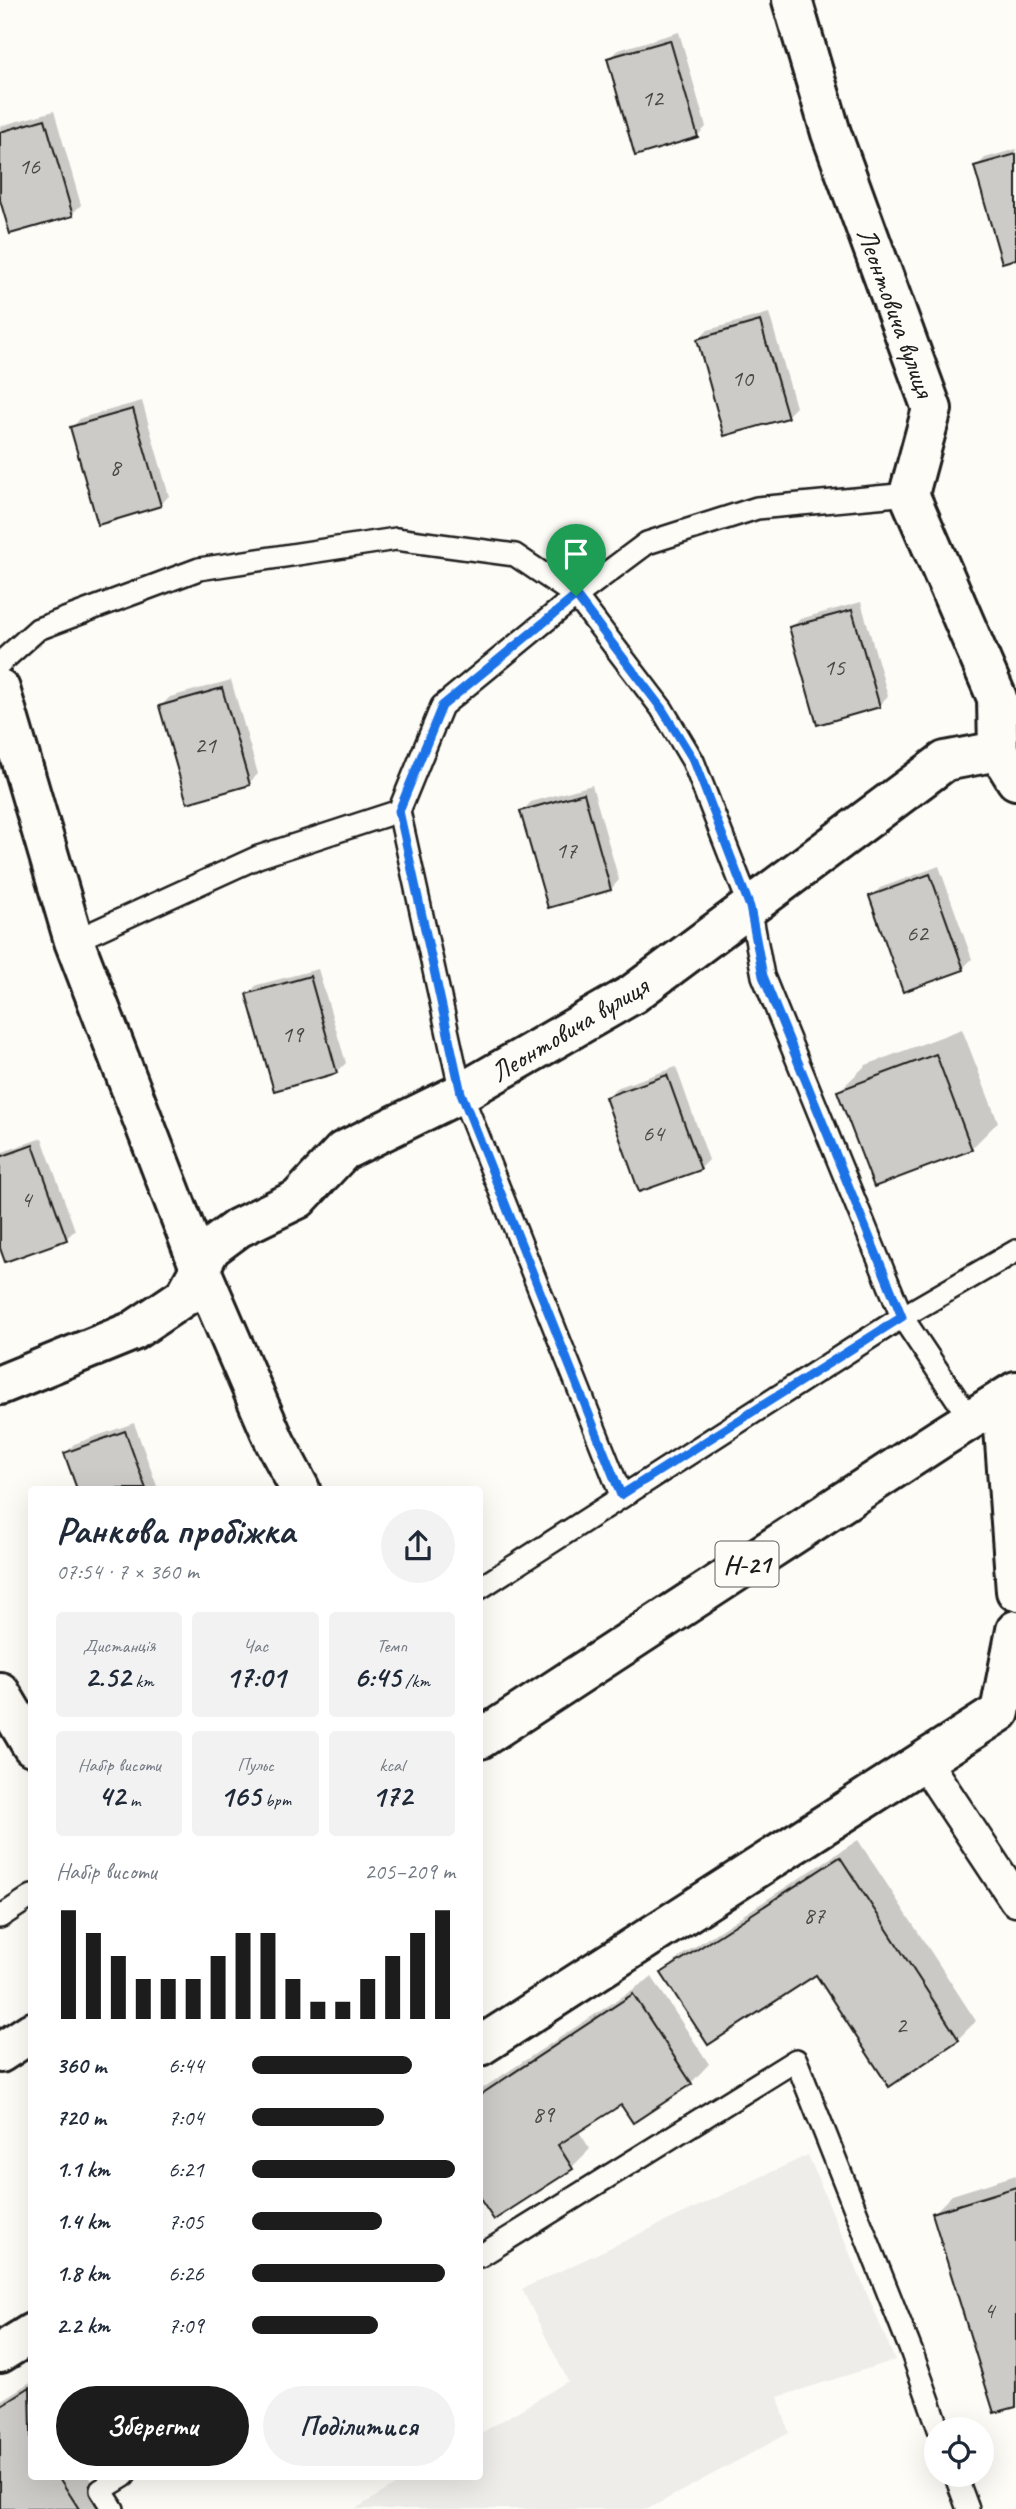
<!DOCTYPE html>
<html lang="uk">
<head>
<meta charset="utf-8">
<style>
  :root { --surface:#fff; --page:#f2f2f3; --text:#1f2937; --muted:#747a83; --accent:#1c1c1c }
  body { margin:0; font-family:Caveat,sans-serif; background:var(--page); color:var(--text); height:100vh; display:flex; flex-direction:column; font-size:26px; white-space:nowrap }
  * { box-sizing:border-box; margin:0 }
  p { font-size:23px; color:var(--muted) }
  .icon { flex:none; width:38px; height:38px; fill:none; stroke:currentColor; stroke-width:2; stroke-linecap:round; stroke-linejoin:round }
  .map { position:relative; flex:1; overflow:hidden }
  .sheet { position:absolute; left:28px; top:1486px; width:455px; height:994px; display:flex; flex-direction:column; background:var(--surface); border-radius:7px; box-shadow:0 7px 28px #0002 }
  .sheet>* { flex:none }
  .controls { position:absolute; left:924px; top:2417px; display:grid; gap:14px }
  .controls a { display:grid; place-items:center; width:70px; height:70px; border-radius:50%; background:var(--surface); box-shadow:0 7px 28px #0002; font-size:35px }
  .pin { position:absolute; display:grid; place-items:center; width:60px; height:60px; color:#fff; margin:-72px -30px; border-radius:50% 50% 50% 0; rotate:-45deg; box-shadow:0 0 7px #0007 }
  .pin .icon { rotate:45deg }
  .round { display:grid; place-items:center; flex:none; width:74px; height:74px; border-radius:37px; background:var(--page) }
  .summary { display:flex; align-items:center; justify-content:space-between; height:119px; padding:0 28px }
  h1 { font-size:38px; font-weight:700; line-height:52px }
  .figures { display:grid; grid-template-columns:repeat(3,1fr); gap:10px; height:119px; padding:7px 28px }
  .figures div { display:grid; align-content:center; border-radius:7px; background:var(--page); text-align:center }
  .figures b { font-size:30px; font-weight:700 }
  .figures small { font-size:19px; font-weight:400 }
  .figures p { font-size:19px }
  .chart { height:196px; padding:14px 28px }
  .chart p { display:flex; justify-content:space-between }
  .chart svg { width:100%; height:126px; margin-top:7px; stroke:var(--accent); stroke-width:6 }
  .button { display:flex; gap:14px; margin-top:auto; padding:14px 28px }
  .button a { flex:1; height:80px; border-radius:42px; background:var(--accent); color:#fff; font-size:28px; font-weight:700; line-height:80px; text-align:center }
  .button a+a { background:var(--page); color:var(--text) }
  ul { padding:0 28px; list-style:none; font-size:23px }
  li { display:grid; grid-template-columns:112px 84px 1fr; align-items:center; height:52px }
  li i { height:18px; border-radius:9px; background:var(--accent) }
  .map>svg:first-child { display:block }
</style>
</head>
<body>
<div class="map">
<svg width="1016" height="2509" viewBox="0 0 1016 2509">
  <rect width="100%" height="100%" fill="#fdfcf7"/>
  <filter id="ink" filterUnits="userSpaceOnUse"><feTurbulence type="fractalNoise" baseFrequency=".0143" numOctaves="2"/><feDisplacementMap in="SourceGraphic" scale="14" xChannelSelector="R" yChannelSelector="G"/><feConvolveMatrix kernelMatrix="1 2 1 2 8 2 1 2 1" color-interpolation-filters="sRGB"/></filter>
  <g filter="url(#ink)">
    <polygon fill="#eeede9" points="808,2155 895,2360 778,2397 789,2433 648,2509 355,2509 410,2476 480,2476 480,2434 568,2381 522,2289"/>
    <g fill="#0003">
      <polygon points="679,32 706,127 697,136 609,58 618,50"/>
      <polygon points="54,111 81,205 72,214 0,193 0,126"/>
      <polygon points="1016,149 1016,257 976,167 985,158"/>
      <polygon points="769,313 796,407 787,416 699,339 708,330"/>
      <polygon points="142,401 169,496 160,505 72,427 81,418"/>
      <polygon points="861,602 888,696 879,705 791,628 800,619"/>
      <polygon points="231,680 258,774 249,783 161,706 170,697"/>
      <polygon points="592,785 619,880 611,889 522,811 531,802"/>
      <polygon points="939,866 972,959 963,968 871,897 880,888"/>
      <polygon points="318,969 346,1063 337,1072 248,994 257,985"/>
      <polygon points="962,1029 998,1122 971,1149 839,1091 866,1065"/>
      <polygon points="676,1067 709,1160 700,1169 607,1097 616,1088"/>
      <polygon points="42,1138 75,1230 66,1239 0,1243 0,1153"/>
      <polygon points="134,1423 158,1489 79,1489 66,1453 74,1444"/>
      <polygon points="858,1840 976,2021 958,2039 816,1973 663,1973 682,1955"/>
      <polygon points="652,1977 709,2064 691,2083 621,2102 578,2130 590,2149 572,2167 494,2218 480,2196 480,2090"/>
      <polygon points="1016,2175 1016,2405 934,2213 952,2195"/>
      <polygon points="32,2381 32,2476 88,2476 109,2509 0,2509 0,2401"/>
    </g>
    <g fill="#cccbc8" stroke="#1c1c1c" stroke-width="2">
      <polygon points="670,40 698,137 635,156 607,58"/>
      <polygon points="45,119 73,216 10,234 0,200 0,132"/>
      <polygon points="1016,154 1016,259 1002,263 974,166"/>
      <polygon points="760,321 788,418 724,436 697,339"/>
      <polygon points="133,409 161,506 98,525 70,427"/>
      <polygon points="852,610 880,707 817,725 789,627"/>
      <polygon points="222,688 250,785 187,803 159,706"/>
      <polygon points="584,793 611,890 548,908 520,811"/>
      <polygon points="930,874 964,970 903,992 869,896"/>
      <polygon points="310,976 337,1073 274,1091 246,994"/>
      <polygon points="936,1054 972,1150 874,1187 837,1091"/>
      <polygon points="667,1075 701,1170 639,1192 605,1097"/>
      <polygon points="33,1145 67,1240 5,1262 0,1248 0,1157"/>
      <polygon points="125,1431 146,1489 77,1489 64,1453"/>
      <polygon points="840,1857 959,2040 889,2087 816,1975 708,2045 661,1973"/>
      <polygon points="633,1994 692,2084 633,2123 621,2105 558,2145 573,2169 494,2220 480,2199 480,2095"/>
      <polygon points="1016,2187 1016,2407 994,2413 932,2213"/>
      <polygon points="30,2387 32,2476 58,2476 79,2509 0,2509 0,2406"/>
    </g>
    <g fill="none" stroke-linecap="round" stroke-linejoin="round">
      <defs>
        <g id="service">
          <polyline points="0,663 38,629 199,569 396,539 515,555 576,596 662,709 693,761 750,907 763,976 902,1317 970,1419"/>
          <polyline points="74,941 258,857 399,811"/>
          <polyline points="621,1495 461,1093 399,811 442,706 576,596 647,543 757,508 909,494"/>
          <polyline points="480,1588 902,1317 1016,1251"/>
          <polyline points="0,1917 32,1896"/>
          <polyline points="480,2256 796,2060 912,2353 939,2429"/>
          <polyline points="955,2474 968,2509"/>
          <polyline points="113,2509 101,2490 124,2476"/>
        </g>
        <polyline id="pedestrian" points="924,1761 1016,1900"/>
        <g id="minor">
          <polyline points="792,0 831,133 932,409 909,494 997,698 998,751 1016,780"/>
          <polyline points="0,689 74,941 200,1268 275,1442 300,1489"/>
          <polyline points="0,1385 133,1331 185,1296 211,1248 238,1228 298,1199 343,1151 461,1093 633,994 945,761 998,751"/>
          <polyline points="1002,1401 1016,1591"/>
          <polyline points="0,1692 32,1746"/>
          <polyline points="480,2046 1000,1712 1016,1630"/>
          <polyline points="0,2353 32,2333"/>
        </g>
        <g id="primary">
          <polyline points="480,1739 941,1438 1016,1391"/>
          <polyline points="0,2053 32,2032"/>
        </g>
      </defs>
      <use href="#service" stroke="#1c1c1c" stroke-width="26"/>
      <use href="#pedestrian" stroke="#1c1c1c" stroke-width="37"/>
      <use href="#minor" stroke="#1c1c1c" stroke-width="44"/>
      <use href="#primary" stroke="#1c1c1c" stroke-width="44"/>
      <use href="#service" stroke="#fdfcf7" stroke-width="21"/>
      <use href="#pedestrian" stroke="#fdfcf7" stroke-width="32"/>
      <use href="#minor" stroke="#fdfcf7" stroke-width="38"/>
      <use href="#primary" stroke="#fdfcf7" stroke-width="38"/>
    </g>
  </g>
  <g fill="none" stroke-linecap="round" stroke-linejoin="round" filter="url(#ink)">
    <defs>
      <polygon id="route" points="576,596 662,709 694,761 750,907 763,976 902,1317 621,1495 461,1093 399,811 442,706"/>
    </defs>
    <use href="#route" stroke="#fff" stroke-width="14"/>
    <use href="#route" stroke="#1a73e8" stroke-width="9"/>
  </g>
  <g text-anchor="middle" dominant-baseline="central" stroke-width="5" stroke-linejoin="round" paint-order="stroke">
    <g font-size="24" fill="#484847">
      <text x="652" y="98">12</text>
      <text x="29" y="166">16</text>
      <text x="742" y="378">10</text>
      <text x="115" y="467">8</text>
      <text x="834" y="667">15</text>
      <text x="205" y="745">21</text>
      <text x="566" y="850">17</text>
      <text x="917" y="933">62</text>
      <text x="292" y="1034">19</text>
      <text x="653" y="1133">64</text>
      <text x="26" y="1199">4</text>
      <text x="814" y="1915">87</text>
      <text x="901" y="2025">2</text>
      <text x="543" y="2114">89</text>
      <text x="989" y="2310">4</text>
    </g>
    <rect fill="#fdfcf7" stroke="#605f5e" stroke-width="2" x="715.5" y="1541.5" width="63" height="45" rx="5"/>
    <g font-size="26" font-weight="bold" fill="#1c1c1c">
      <text x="747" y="1564">Н-21</text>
    </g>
    <g font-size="28" fill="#1c1c1c" stroke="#fdfcf7">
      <text transform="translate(896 312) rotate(70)">Леонтовича вулиця</text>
      <text transform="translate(569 1029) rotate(-31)">Леонтовича вулиця</text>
    </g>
  </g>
</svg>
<div class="controls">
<a><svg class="icon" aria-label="locate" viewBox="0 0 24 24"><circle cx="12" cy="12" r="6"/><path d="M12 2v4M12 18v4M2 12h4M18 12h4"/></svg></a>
</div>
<div class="pin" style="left:576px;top:596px;background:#1e9e55"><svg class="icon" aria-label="arrive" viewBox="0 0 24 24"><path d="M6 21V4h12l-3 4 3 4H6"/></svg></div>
<section class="sheet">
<div class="summary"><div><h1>Ранкова пробіжка</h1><p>07:54 · 7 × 360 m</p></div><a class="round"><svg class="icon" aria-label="share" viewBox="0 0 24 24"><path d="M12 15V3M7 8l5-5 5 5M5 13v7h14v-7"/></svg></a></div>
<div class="figures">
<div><p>Дистанція</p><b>2.52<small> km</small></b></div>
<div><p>Час</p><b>17:01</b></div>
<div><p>Темп</p><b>6:45<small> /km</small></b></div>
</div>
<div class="figures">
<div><p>Набір висоти</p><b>42<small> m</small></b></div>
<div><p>Пульс</p><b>165<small> bpm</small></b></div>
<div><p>kcal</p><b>172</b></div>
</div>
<div class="chart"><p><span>Набір висоти</span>205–209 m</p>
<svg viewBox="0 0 160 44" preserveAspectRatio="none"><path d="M5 44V6M15 44V14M25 44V22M35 44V30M45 44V30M55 44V30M65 44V22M75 44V14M85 44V14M95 44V30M105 44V38M115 44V38M125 44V30M135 44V22M145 44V14M155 44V6"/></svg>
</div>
<ul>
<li><b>360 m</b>6:44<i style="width:79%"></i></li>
<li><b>720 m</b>7:04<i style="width:65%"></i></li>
<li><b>1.1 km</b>6:21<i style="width:100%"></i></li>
<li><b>1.4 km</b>7:05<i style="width:64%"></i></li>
<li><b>1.8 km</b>6:26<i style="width:95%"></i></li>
<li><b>2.2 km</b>7:09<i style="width:62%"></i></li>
</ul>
<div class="button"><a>Зберегти</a><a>Поділитися</a></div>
</section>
</div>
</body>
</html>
